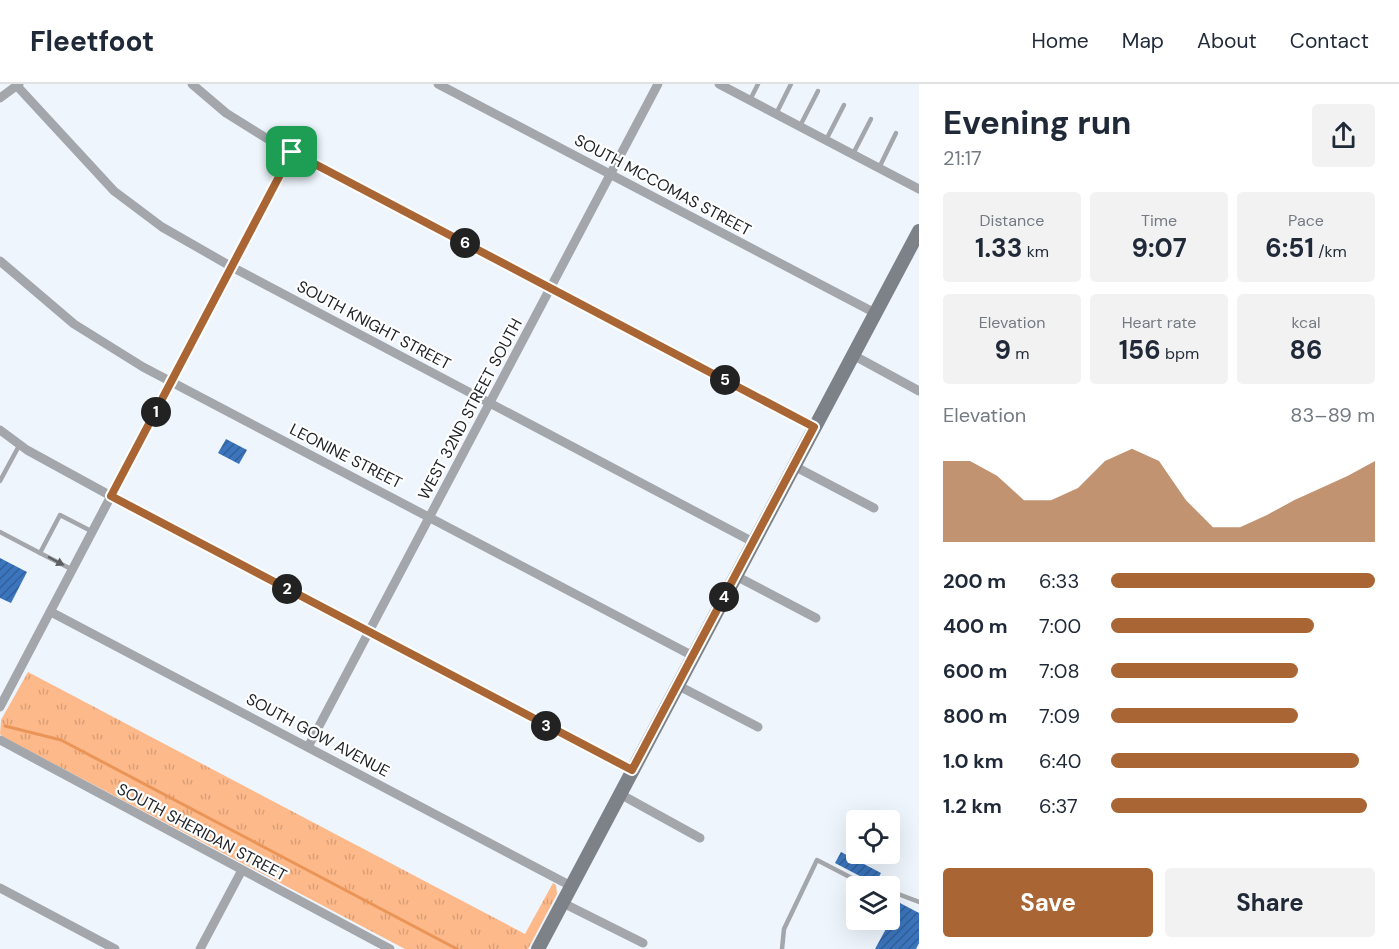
<!DOCTYPE html>
<html lang="en">
<head>
<meta charset="utf-8">
<style>
  :root { --surface:#fff; --page:#f2f2f3; --text:#1f2937; --muted:#747a83; --line:#e0e1e3; --accent:#a96634 }
  body { margin:0; font-family:"DM Sans",sans-serif; background:var(--page); color:var(--text); height:100vh; display:flex; flex-direction:column; font-size:22px; white-space:nowrap }
  * { box-sizing:border-box; margin:0 }
  p { font-size:20px; color:var(--muted) }
  .icon { flex:none; width:33px; height:33px; fill:none; stroke:currentColor; stroke-width:2; stroke-linecap:round; stroke-linejoin:round }
  .map { position:relative; flex:1; overflow:hidden }
  .side { display:flex; flex-direction:column; background:var(--surface); width:480px }
  .side>* { flex:none }
  .controls { position:absolute; left:846px; top:726px; display:grid; gap:12px }
  .controls a { display:grid; place-items:center; width:54px; height:54px; border-radius:6px; background:var(--surface); box-shadow:0 6px 24px #0002; font-size:30px }
  .pin { position:absolute; display:grid; place-items:center; width:51px; height:51px; color:#fff; margin:-26px; border-radius:12px; box-shadow:0 3px 9px #0006 }
  .km { position:absolute; width:30px; height:30px; margin:-15px; border-radius:50%; background:#222; color:#fff; font-size:16px; line-height:30px; text-align:center }
  .round { display:grid; place-items:center; flex:none; width:63px; height:63px; border-radius:6px; background:var(--page) }
  .head { display:flex; align-items:center; justify-content:space-between; height:102px; padding:0 24px }
  h1 { font-size:33px; font-weight:700; line-height:45px }
  .metrics { display:grid; grid-template-columns:repeat(3,1fr); gap:9px; height:102px; padding:6px 24px }
  .metrics div { display:grid; align-content:center; border-radius:6px; background:var(--page); text-align:center }
  .metrics b { font-size:26px; font-weight:700 }
  .metrics small { font-size:16px; font-weight:400 }
  .metrics p { font-size:16px }
  .chart { height:168px; padding:12px 24px }
  .chart p { display:flex; justify-content:space-between }
  .chart svg { width:100%; height:108px; margin-top:6px; fill:var(--accent); opacity:.7 }
  .primary-button { display:flex; gap:12px; margin-top:auto; padding:12px 24px }
  .primary-button a { flex:1; height:69px; border-radius:6px; background:var(--accent); color:#fff; font-size:24px; font-weight:700; line-height:69px; text-align:center }
  .primary-button a+a { background:var(--page); color:var(--text) }
  ul { padding:0 24px; list-style:none; font-size:20px }
  li { display:grid; grid-template-columns:96px 72px 1fr; align-items:center; height:45px }
  li i { height:15px; border-radius:8px; background:var(--accent) }
  header { display:flex; align-items:center; gap:36px; box-sizing:border-box; height:84px; padding:0 30px; background:var(--surface); border-bottom:2px solid var(--line) }
  header strong { font-size:28px }
  nav { display:flex; gap:33px; margin-inline-start:auto; font-size:21px }
  main { display:flex; flex:1; min-height:0 }
  .map>svg:first-child { display:block }
</style>
</head>
<body>
<header>
<strong>Fleetfoot</strong>
<nav><a>Home</a><a>Map</a><a>About</a><a>Contact</a></nav>
</header>
<main>
<div class="map">
<svg width="919" height="865" viewBox="0 0 919 865">
  <defs>
    <pattern id="grass-tufts" width="24" height="20" patternUnits="userSpaceOnUse" patternTransform="scale(1.5)"><rect width="24" height="20" fill="#fdb98a"/><path d="M3 7l-1-3M5 7V3M7 7l1-3M15 17l-1-3M17 17v-4M19 17l1-3" fill="none" stroke="#d99f77"/></pattern>
    <pattern id="building-hatch" width="6" height="6" patternUnits="userSpaceOnUse" patternTransform="scale(1.5)"><rect width="6" height="6" fill="#3b75bd"/><path d="M-1 1l2-2M0 6l6-6M5 7l2-2" fill="none" stroke="#31609a"/></pattern>
  </defs>
  <rect width="100%" height="100%" fill="#eef5fd"/>
  <polygon fill="url(#grass-tufts)" points="28,588 525,850 553,799 556,801 557,810 528,865 405,865 3,653 0,650 1,636"/>
  <g fill="none" stroke-linecap="round" stroke-linejoin="round">
    <polyline stroke="#ea9557" stroke-width="3" points="5,642 61,656 457,865"/>
  </g>
  <g fill="url(#building-hatch)">
    <polygon points="226,355 247,366 239,380 218,369"/>
    <polygon points="0,474 27,488 11,519 0,514"/>
    <polygon points="841,768 881,789 875,800 835,779"/>
    <polygon points="900,819 919,829 919,859 916,865 875,865"/>
  </g>
  <g fill="none" stroke-linecap="round" stroke-linejoin="round">
    <g stroke="#a3a7ab" stroke-width="4.5">
      <polyline points="750,16 758,0"/>
      <polyline points="776,30 791,0"/>
      <polyline points="800,42 818,7"/>
      <polyline points="826,56 844,21"/>
      <polyline points="853,70 871,35"/>
      <polyline points="879,84 896,49"/>
      <polyline points="0,397 20,360"/>
      <polyline points="0,448 40,469"/>
      <polyline points="73,486 40,469 60,431 93,448"/>
      <polyline points="890,807 919,818"/>
      <polyline points="782,865 784,845 817,776 867,802"/>
    </g>
    <g stroke="#a3a7ab" stroke-width="9">
      <polyline points="192,0 226,29 279,62 814,343"/>
      <polyline points="438,0 875,229"/>
      <polyline points="719,0 919,105"/>
      <polyline points="17,2 114,107 162,143 232,183 753,458"/>
      <polyline points="0,14 19,0"/>
      <polyline points="0,177 74,240 143,283 693,572"/>
      <polyline points="853,271 919,307"/>
      <polyline points="0,346 27,366 111,412 632,686"/>
      <polyline points="794,382 874,424"/>
      <polyline points="736,492 816,534"/>
      <polyline points="51,528 571,802"/>
      <polyline points="677,601 758,643"/>
      <polyline points="0,623 292,68"/>
      <polyline points="0,656 390,865"/>
      <polyline points="308,663 658,0"/>
      <polyline points="620,710 700,754"/>
      <polyline points="0,804 115,865"/>
      <polyline points="563,819 643,859"/>
      <polyline points="200,865 242,786"/>
    </g>
    <polyline stroke="#7d8288" stroke-width="14" points="538,865 919,147"/>
  </g>
  <defs><path id="oneway-solid" d="M-6-.8H1V-3.2L6.5 0L1 3.2V.8H-6Z" transform="scale(1.5)"/></defs>
  <use fill="#5c5f63" href="#oneway-solid" transform="translate(56 477) rotate(28)"/>
  <g fill="none" stroke-linecap="round" stroke-linejoin="round">
    <defs>
      <polygon id="route" points="292,68 814,343 632,686 111,412"/>
    </defs>
    <use href="#route" stroke="#fff" stroke-width="12"/>
    <use href="#route" stroke="#a96634" stroke-width="8"/>
  </g>
  <g text-anchor="middle" dominant-baseline="central" stroke-width="4.5" stroke-linejoin="round" paint-order="stroke">
    <g font-size="16" fill="#212428" stroke="#fff">
      <text transform="translate(663 101) rotate(28)">SOUTH MCCOMAS STREET</text>
      <text transform="translate(374 241) rotate(28)">SOUTH KNIGHT STREET</text>
      <text transform="translate(470 325) rotate(-62)">WEST 32ND STREET SOUTH</text>
      <text transform="translate(346 372) rotate(27)">LEONINE STREET</text>
      <text transform="translate(318 651) rotate(28)">SOUTH GOW AVENUE</text>
      <text transform="translate(202 748) rotate(28)">SOUTH SHERIDAN STREET</text>
    </g>
  </g>
</svg>
<div class="controls">
<a><svg class="icon" aria-label="locate" viewBox="0 0 24 24"><circle cx="12" cy="12" r="6"/><path d="M12 2v4M12 18v4M2 12h4M18 12h4"/></svg></a>
<a><svg class="icon" aria-label="layers" viewBox="0 0 24 24"><path d="M12 4l9 5-9 5-9-5zM3 14l9 5 9-5"/></svg></a>
</div>
<div class="pin" style="left:292px;top:68px;background:#1e9e55"><svg class="icon" aria-label="arrive" viewBox="0 0 24 24"><path d="M6 21V4h12l-3 4 3 4H6"/></svg></div>
<b class="km" style="left:156px;top:328px">1</b>
<b class="km" style="left:287px;top:505px">2</b>
<b class="km" style="left:546px;top:642px">3</b>
<b class="km" style="left:724px;top:513px">4</b>
<b class="km" style="left:725px;top:296px">5</b>
<b class="km" style="left:465px;top:159px">6</b>
</div>
<section class="side">
<div class="head"><div><h1>Evening run</h1><p>21:17</p></div><a class="round"><svg class="icon" aria-label="share" viewBox="0 0 24 24"><path d="M12 15V3M7 8l5-5 5 5M5 13v7h14v-7"/></svg></a></div>
<div class="metrics">
<div><p>Distance</p><b>1.33<small> km</small></b></div>
<div><p>Time</p><b>9:07</b></div>
<div><p>Pace</p><b>6:51<small> /km</small></b></div>
</div>
<div class="metrics">
<div><p>Elevation</p><b>9<small> m</small></b></div>
<div><p>Heart rate</p><b>156<small> bpm</small></b></div>
<div><p>kcal</p><b>86</b></div>
</div>
<div class="chart"><p><span>Elevation</span>83–89 m</p>
<svg viewBox="0 0 160 44" preserveAspectRatio="none"><path d="M0 44V11L10 11L20 17L30 27L40 27L50 22L60 11L70 6L80 11L90 27L100 38L110 38L120 33L130 27L140 22L150 17L160 11V44z"/></svg>
</div>
<ul>
<li><b>200 m</b>6:33<i style="width:100%"></i></li>
<li><b>400 m</b>7:00<i style="width:77%"></i></li>
<li><b>600 m</b>7:08<i style="width:71%"></i></li>
<li><b>800 m</b>7:09<i style="width:71%"></i></li>
<li><b>1.0 km</b>6:40<i style="width:94%"></i></li>
<li><b>1.2 km</b>6:37<i style="width:97%"></i></li>
</ul>
<div class="primary-button"><a>Save</a><a>Share</a></div>
</section>
</main>
</body>
</html>
